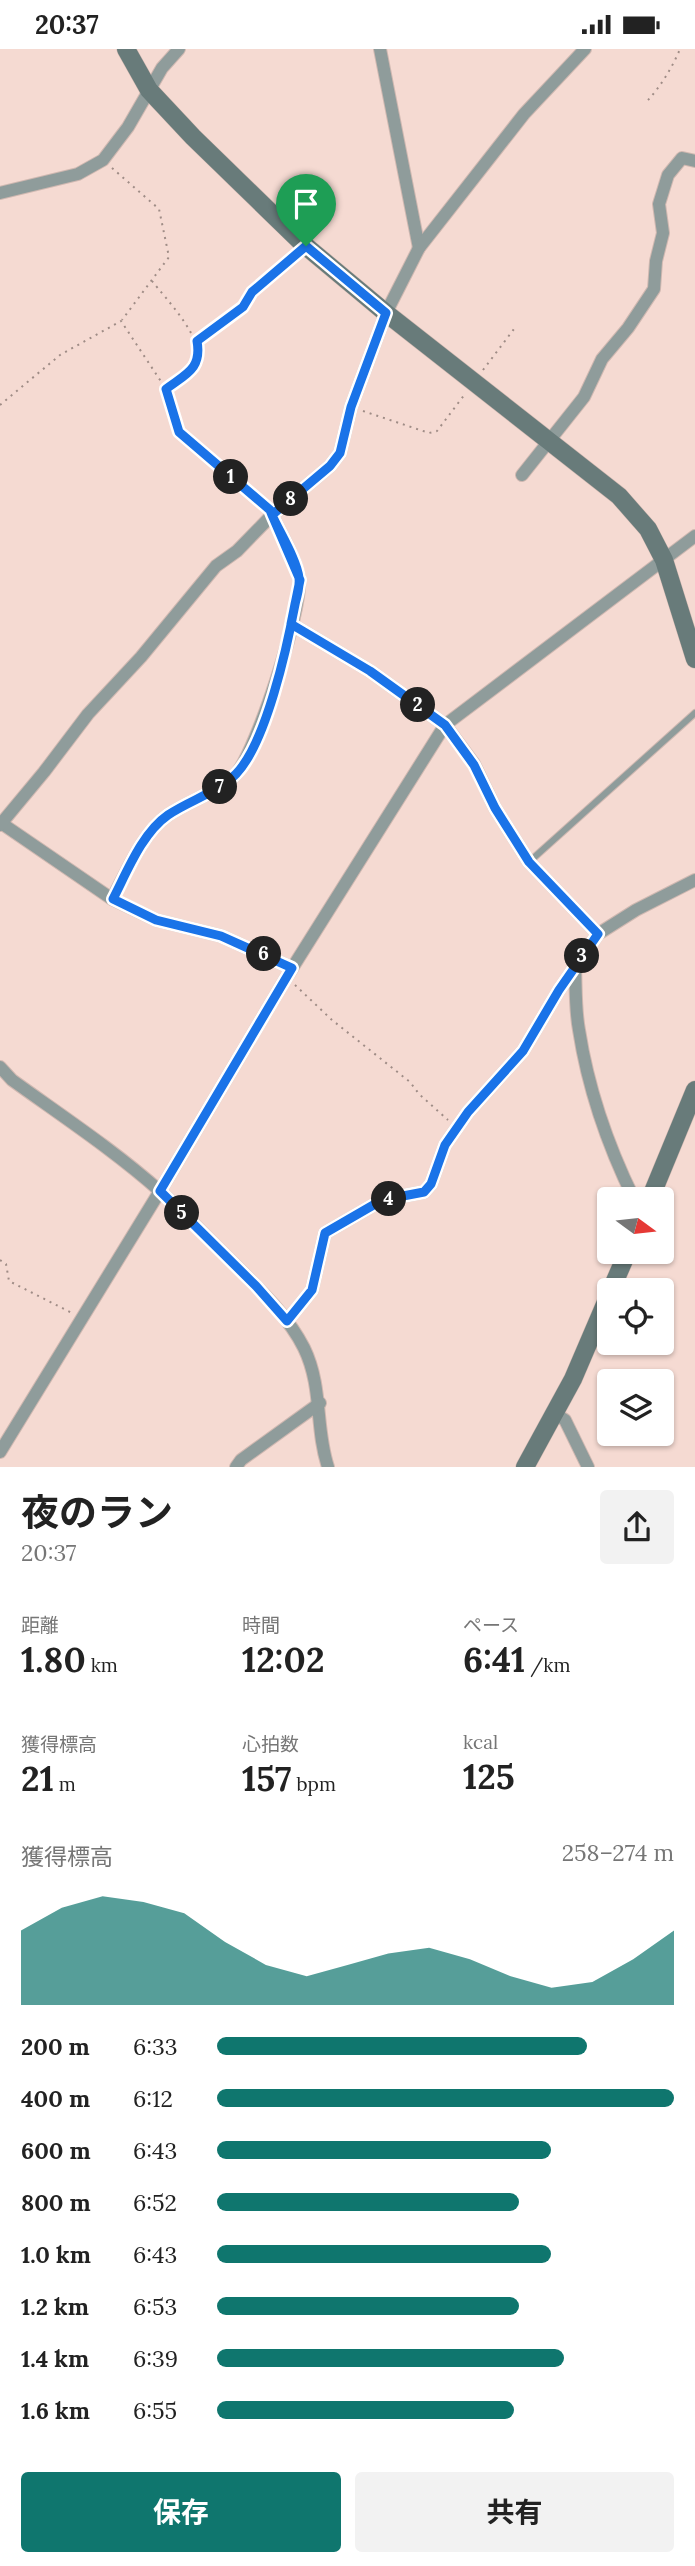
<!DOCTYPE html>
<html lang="ja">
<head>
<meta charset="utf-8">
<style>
  :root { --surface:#fff; --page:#f2f2f2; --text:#222; --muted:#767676; --accent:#0f766e }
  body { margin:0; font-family:Lora,"Noto Sans JP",serif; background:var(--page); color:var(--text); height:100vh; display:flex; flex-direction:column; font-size:26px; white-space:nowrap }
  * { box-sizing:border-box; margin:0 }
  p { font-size:23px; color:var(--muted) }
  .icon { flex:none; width:38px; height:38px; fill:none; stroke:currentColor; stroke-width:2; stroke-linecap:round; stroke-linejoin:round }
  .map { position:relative; height:1418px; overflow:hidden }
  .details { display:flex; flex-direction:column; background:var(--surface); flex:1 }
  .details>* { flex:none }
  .needle { width:46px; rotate:105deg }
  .buttons { position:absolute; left:597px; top:1138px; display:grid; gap:14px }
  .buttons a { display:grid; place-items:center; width:77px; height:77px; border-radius:7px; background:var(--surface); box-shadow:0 2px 5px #0004; font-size:35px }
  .pin { position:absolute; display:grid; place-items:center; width:60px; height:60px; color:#fff; margin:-72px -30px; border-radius:50% 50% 50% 0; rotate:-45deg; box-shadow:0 0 7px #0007 }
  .pin .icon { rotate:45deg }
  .km { position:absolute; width:35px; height:35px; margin:-18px; border-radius:50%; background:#222; color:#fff; font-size:19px; line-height:35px; text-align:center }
  .round { display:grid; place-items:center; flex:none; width:74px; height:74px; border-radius:7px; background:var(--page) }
  .overview { display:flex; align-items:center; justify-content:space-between; height:119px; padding:0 21px }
  h1 { font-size:38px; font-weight:700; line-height:52px }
  .metrics { display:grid; grid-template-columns:repeat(3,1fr); gap:10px; height:119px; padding:7px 21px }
  .metrics div { display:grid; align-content:center }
  .metrics b { font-size:35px; font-weight:700 }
  .metrics small { font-size:19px; font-weight:400 }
  .metrics p { font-size:19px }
  .chart { height:196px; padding:14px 21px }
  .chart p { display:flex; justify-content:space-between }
  .chart svg { width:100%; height:126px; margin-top:7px; fill:var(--accent); opacity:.7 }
  .primary-button { display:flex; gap:14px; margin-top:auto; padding:14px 21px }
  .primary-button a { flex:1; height:80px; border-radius:7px; background:var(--accent); color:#fff; font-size:28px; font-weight:700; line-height:80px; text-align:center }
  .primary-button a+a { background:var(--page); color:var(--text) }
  ul { padding:0 21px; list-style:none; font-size:23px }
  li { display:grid; grid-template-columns:112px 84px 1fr; align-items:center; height:52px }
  li i { height:18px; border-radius:9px; background:var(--accent) }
  .status { display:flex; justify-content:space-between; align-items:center; height:49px; padding:0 35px; background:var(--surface); direction:ltr }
  .status svg { height:19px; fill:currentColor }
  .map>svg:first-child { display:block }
</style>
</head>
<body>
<div class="status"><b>20:37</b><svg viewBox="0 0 49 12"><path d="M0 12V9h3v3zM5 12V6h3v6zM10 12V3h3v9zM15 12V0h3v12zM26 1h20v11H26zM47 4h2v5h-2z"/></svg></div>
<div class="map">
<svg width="695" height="1418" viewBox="0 0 695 1418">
  <rect width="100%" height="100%" fill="#f5dad2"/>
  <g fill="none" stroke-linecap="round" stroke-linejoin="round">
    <defs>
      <polyline id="lane" points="529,813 695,664"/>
      <g id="street">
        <polyline points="380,0 419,199"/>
        <polyline points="0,144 78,125 103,111 128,78 162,19 179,0"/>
        <polyline points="522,426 584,348 602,310 628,279 654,240 656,212 663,184 659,155 668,126 682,109 695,112"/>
        <polyline points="291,575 370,622 445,676 474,715 495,759 529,813 598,885"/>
        <polyline points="1,774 112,850 156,871 221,887 292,919"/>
        <polyline points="0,776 44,723 88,665 141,608 216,517 237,502 272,466 330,417 340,404 351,358 386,264 419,199 524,65 585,0"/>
        <path d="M112 850C127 823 142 784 168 766 190 751 217 744 236 725 256 703 303 559 299 530 297 511 280 484 272 466"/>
        <path d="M575 917C576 938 575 960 579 981 588 1039 608 1097 634 1150"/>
        <path d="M0 1018 12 1031C62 1067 115 1102 161 1143 184 1164 206 1188 229 1210 256 1237 287 1265 304 1299 323 1338 315 1379 328 1418"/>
        <polyline points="287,1272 312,1241 325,1184 382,1151 424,1143 431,1135 445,1096 468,1063 523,1002 559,941 598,885 636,861 695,831"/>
        <polyline points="554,1364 565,1371 588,1418"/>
        <polyline points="0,1403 160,1142 286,929 445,676 695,487"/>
        <polyline points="236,1418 241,1411 320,1354"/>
      </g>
      <g id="secondary">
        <polyline points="126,0 149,41 193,88 302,194 386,264 619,447 648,480 664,511 695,610"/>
        <polyline points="650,1150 695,1041"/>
        <polyline points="611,1241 628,1202"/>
        <polyline points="525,1418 573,1330 609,1246"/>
      </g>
    </defs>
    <use href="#lane" stroke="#cfb8b1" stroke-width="8"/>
    <use href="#street" stroke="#cfb8b1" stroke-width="14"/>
    <use href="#secondary" stroke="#cfb8b1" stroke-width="19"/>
    <g stroke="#9f8c86" stroke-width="2" stroke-dasharray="2 5" stroke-linecap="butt">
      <path d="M648 51C661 37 673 17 680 0"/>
      <polyline points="112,119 159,160 169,208 122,271"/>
      <path d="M152 232C166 250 208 293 196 316 191 325 175 333 166 340L179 382 265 457"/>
      <polyline points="197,292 223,275 243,258 252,243 294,207"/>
      <polyline points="483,321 514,280"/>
      <polyline points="0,356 60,306 121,272 166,340"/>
      <polyline points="363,362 429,384 437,382 465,345"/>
      <polyline points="295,936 332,971 410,1033 419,1045 448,1071"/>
      <polyline points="0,1211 6,1215 9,1232 72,1264"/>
    </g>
    <use href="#lane" stroke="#8f9c9b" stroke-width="6"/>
    <use href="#street" stroke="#8f9c9b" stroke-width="12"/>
    <use href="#secondary" stroke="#687b7a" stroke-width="18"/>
  </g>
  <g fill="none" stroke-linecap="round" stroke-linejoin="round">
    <defs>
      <path id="route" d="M306 197 252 243 243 258 197 292C202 320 186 325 166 340L179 383 270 461 272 466 300 531 291 575 370 622 445 676 474 716 495 759 529 813 598 885 559 941 523 1002 468 1063 445 1096 431 1135 424 1143 382 1151 325 1184 312 1241 287 1272 256 1237 160 1142 292 919 221 887 156 871 113 850C127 823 142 784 168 766 190 751 217 744 236 725 266 694 287 599 295 555 297 548 300 537 299 529 297 511 280 484 272 466L330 417 340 404 351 358 386 264 306 197"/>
    </defs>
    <use href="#route" stroke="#fff" stroke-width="14"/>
    <use href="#route" stroke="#1a73e8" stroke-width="9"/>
  </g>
</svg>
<div class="buttons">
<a><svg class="needle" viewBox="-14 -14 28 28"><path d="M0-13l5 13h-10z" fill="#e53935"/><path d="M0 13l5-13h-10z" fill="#767676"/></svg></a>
<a><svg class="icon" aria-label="locate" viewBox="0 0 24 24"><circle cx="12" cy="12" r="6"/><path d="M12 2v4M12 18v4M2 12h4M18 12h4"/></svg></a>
<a><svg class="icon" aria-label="layers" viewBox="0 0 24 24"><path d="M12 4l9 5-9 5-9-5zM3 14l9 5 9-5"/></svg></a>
</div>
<div class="pin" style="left:306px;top:197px;background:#1e9e55"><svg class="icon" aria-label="arrive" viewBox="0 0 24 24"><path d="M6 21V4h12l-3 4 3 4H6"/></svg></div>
<b class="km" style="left:231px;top:428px">1</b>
<b class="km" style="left:418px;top:656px">2</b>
<b class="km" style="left:582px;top:907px">3</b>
<b class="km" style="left:389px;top:1150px">4</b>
<b class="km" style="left:182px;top:1164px">5</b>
<b class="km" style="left:264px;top:905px">6</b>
<b class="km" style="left:220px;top:738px">7</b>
<b class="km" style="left:291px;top:450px">8</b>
</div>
<section class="details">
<div class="overview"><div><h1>夜のラン</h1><p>20:37</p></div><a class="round"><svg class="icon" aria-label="share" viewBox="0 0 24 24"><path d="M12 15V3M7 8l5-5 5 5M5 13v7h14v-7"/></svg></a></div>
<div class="metrics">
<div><p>距離</p><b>1.80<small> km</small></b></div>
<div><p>時間</p><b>12:02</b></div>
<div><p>ペース</p><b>6:41<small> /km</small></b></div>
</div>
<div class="metrics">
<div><p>獲得標高</p><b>21<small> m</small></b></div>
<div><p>心拍数</p><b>157<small> bpm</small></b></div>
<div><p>kcal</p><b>125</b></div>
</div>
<div class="chart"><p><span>獲得標高</span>258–274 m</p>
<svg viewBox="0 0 160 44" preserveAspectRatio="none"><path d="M0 44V18L10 10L20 6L30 8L40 12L50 22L60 30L70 34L80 30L90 26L100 24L110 28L120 34L130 38L140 36L150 28L160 18V44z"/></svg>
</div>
<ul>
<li><b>200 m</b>6:33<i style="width:81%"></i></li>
<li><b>400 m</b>6:12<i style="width:100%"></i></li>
<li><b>600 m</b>6:43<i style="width:73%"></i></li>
<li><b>800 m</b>6:52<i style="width:66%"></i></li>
<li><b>1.0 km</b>6:43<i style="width:73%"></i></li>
<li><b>1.2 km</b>6:53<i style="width:66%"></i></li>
<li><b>1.4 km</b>6:39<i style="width:76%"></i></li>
<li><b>1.6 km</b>6:55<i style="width:65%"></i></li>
</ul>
<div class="primary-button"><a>保存</a><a>共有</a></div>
</section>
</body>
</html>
